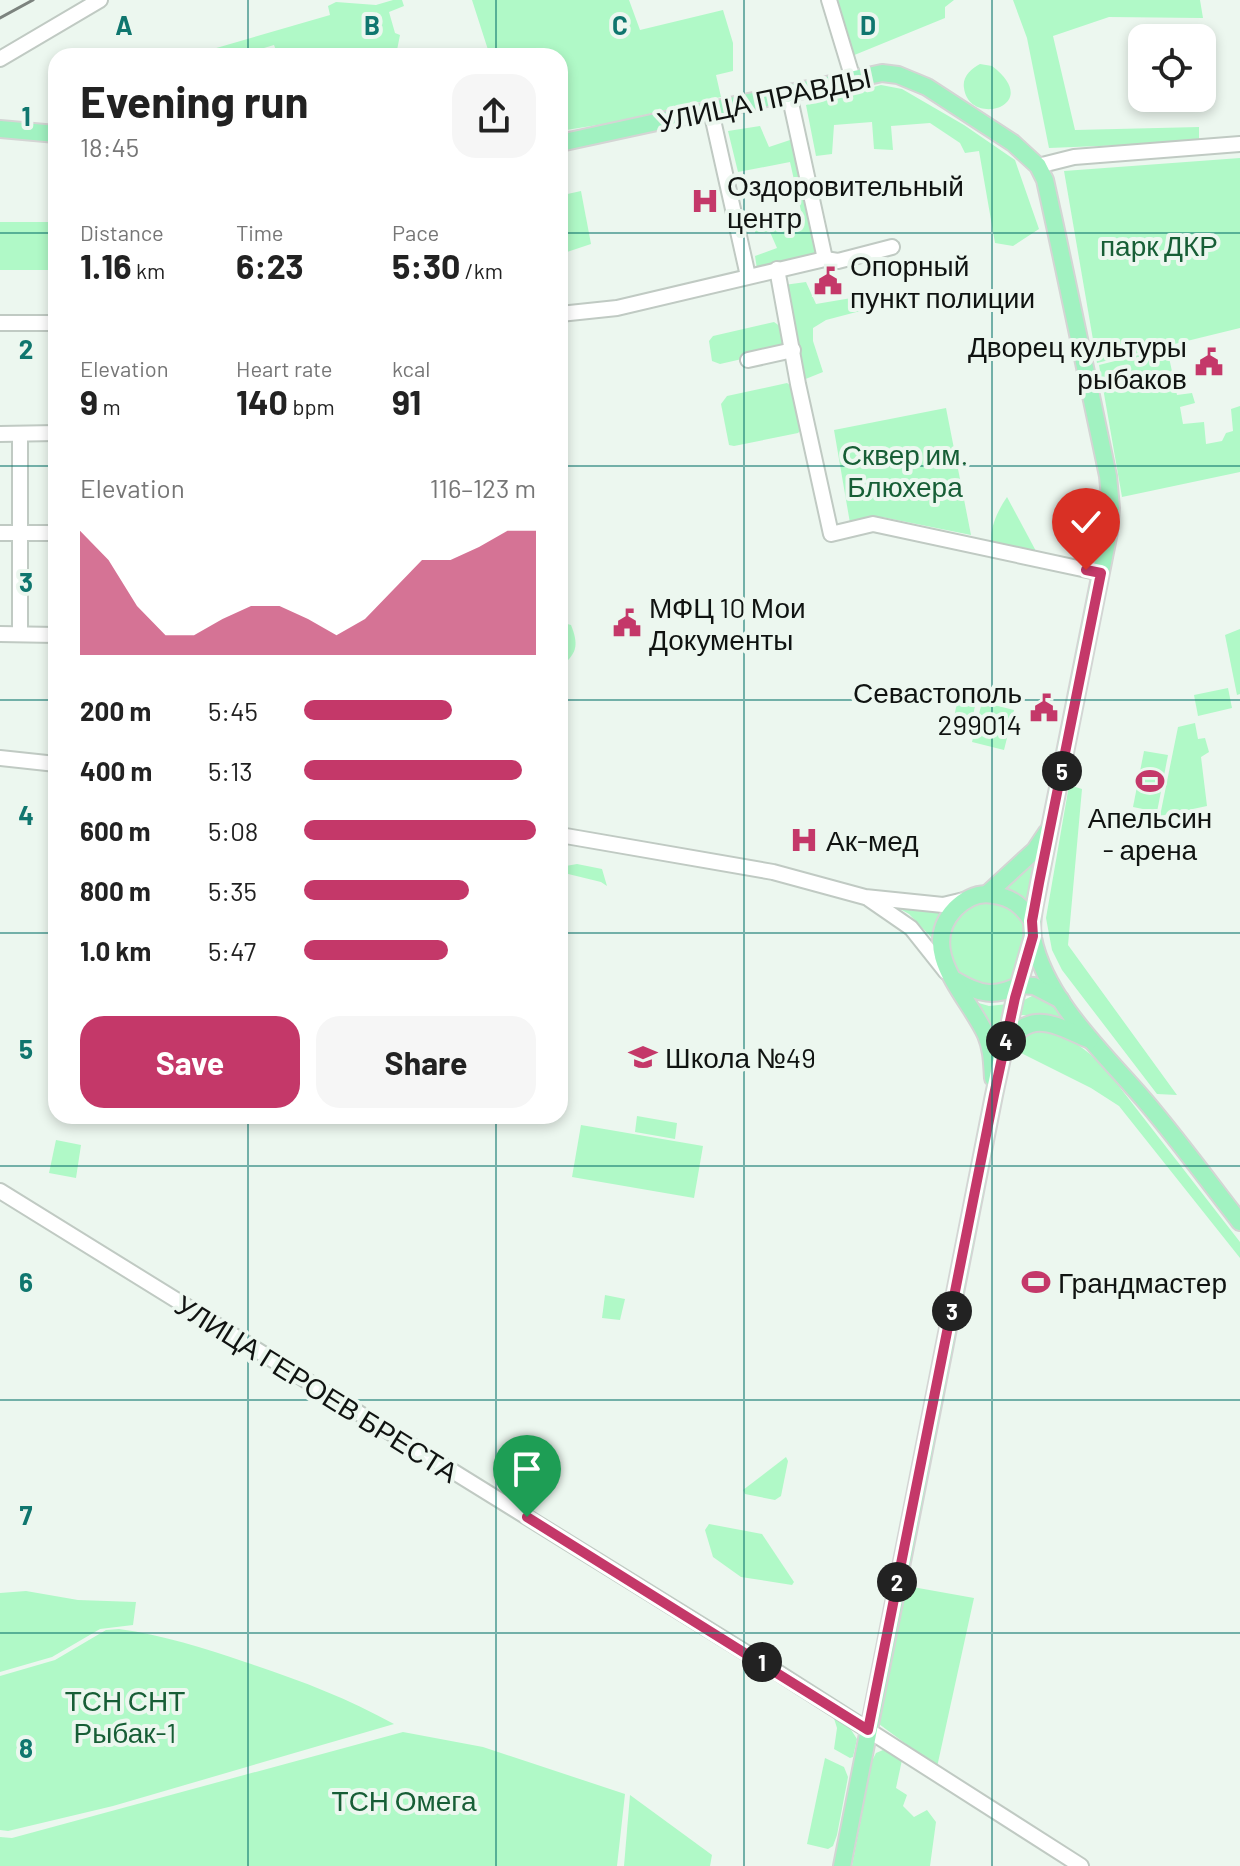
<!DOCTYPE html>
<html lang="en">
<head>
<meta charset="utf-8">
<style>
  :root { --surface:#fff; --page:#f6f6f6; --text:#222; --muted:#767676; --accent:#c43869 }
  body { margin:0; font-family:Barlow,sans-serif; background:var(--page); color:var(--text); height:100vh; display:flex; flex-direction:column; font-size:30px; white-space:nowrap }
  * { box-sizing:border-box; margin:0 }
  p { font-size:26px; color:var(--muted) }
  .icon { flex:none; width:44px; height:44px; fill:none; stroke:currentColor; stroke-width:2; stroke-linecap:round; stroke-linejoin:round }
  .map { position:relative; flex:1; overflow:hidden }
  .panel { position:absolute; left:48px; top:48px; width:520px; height:1076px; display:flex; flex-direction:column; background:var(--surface); border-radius:24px; box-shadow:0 4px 12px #0003 }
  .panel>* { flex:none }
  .controls { position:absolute; left:1128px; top:24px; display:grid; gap:16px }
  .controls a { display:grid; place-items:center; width:88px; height:88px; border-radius:16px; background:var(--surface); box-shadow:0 4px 12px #0003; font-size:40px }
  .pin { position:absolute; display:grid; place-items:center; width:68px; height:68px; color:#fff; margin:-82px -34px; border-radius:50% 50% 50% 0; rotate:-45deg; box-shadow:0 0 8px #0007 }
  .pin .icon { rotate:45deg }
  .km { position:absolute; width:40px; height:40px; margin:-20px; border-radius:50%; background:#222; color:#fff; font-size:22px; line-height:40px; text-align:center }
  .round { display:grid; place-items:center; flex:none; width:84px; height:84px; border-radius:24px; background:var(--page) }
  .overview { display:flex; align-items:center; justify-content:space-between; height:136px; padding:0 32px }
  h1 { font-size:44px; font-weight:700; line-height:60px }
  .stats { display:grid; grid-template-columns:repeat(3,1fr); gap:12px; height:136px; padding:8px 32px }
  .stats div { display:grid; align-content:center }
  .stats b { font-size:34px; font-weight:700 }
  .stats small { font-size:22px; font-weight:400 }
  .stats p { font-size:22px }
  .chart { height:224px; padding:16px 32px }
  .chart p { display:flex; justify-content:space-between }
  .chart svg { width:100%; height:144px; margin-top:8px; fill:var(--accent); opacity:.7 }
  .action { display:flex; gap:16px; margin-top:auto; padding:16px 32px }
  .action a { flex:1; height:92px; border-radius:24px; background:var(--accent); color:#fff; font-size:32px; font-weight:700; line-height:92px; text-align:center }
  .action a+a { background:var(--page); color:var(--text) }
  ul { padding:0 32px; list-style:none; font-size:26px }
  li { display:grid; grid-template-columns:128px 96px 1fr; align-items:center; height:60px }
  li i { height:20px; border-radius:10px; background:var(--accent) }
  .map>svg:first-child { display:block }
</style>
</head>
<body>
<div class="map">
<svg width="1240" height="1866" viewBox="0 0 1240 1866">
  <rect width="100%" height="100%" fill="#ecf7ef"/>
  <g fill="#b0f9c7">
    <polygon points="393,0 402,0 404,6 389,12 395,33 400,35 397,50 379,56 278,56 274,45 238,56 206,56 206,51 330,15 328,6 336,2 376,5"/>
    <polygon points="472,0 629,0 640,30 723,10 733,43 733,71 716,75 721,97 610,123 560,131 560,56 490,56"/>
    <polygon points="838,0 954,0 945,7 945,18 852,56"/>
    <polygon points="1013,0 1200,0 1203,18 1109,17 1053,36 1075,130 1199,127 1199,142 1049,148 1027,38"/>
    <path d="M980 64 992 66C1045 106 969 128 964 88 962 77 971 69 980 64Z"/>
    <polygon points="881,85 902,89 964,125 1015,160 1039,229 1013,246 995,243 979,151 965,153 960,143 930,123 891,126 893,150 874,149 872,122 834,125 832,154 816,156 806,105"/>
    <polygon points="760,126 769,147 793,139 816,253 757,269 755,256 777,248 770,232 755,233 756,222 801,211 790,162 738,172 728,131"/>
    <polygon points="1240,158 1240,328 1097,363 1064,171"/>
    <polygon points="581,191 591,244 567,252 563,195"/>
    <rect x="0" y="222" width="56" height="48"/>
    <polygon points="806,282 816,304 893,291 887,304 826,320 813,328 813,341 823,372 803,380 784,285"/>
    <polygon points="774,322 784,329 787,343 781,350 720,364 712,361 709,341 713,336"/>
    <polygon points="1167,348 1177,395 1192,393 1195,403 1180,407 1183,424 1204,422 1206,444 1222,441 1226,433 1233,431 1231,409 1240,406 1240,472 1122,497 1099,365"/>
    <polygon points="787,383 794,388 804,427 798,433 734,446 729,445 721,404 727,396"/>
    <polygon points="946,408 971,535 882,517 850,523 834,430"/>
    <path d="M1007 497 1037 553 993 547C987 532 998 510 1007 497Z"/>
    <path d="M560 622 571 625C578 643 578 652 563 665L560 664Z"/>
    <polygon points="1240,629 1240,694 1237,695 1225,635"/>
    <polygon points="1228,688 1232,708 1198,716 1194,695"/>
    <polygon points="959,692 977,696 971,726 953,723"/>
    <polygon points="982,702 1014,710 1004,750 972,742"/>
    <polygon points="1195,723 1198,739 1205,738 1209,752 1201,757 1207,806 1160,816 1178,727"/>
    <polygon points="1144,751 1168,755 1157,812 1133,807"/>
    <polygon points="1069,785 1082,789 1068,945 1177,1095 1157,1094 1062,970 1052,950 1046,918"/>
    <polygon points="1037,858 1028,903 1005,891"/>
    <polygon points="577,864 602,869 607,886 601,882 560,872 560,867"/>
    <path d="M987 902C1007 905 1017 913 1029 929 1020 966 1026 977 986 990 978 985 965 981 958 974 952 968 951 959 950 951 946 924 960 908 987 902Z"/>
    <polygon points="891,904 944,913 933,939 909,914"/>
    <polygon points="1036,994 1055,1004 1073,1026 1051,1016 1021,1015 1024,1000"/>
    <polygon points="972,1001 989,1006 1008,1004 1000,1044"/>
    <path d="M1033 1029C1061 1030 1084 1047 1104 1067L1240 1242V1258L1119 1106 1091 1088 1017 1051 1020 1037Z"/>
    <polygon points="637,1116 677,1123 675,1139 635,1132"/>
    <polygon points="581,1125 703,1146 694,1198 572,1177"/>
    <polygon points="56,1140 81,1145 76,1178 49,1173"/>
    <polygon points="605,1295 625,1299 620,1320 602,1318"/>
    <polygon points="786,1457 788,1461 781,1496 775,1500 745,1494 743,1490"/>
    <polygon points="709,1524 762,1534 794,1582 792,1585 741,1577 713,1557 705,1530"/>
    <polygon points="907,1586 974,1598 937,1767 879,1724"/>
    <polygon points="26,1591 78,1600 136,1602 133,1625 100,1629 52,1657 0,1672 0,1593"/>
    <path d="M119 1629C163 1635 204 1648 245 1662 297 1679 347 1698 394 1724L113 1806 8 1831 0 1830V1676L55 1660 106 1630Z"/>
    <polygon points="832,1712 844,1719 857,1739 853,1757 850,1758 834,1749 837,1728"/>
    <polygon points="403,1732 483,1747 625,1794 617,1866 0,1866 0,1837 12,1838"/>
    <polygon points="883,1750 902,1760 896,1788 907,1795 903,1806 914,1817 927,1810 936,1822 930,1866 852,1866 872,1761 876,1753"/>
    <polygon points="825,1758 844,1767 848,1777 837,1835 833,1846 828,1849 807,1844"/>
    <polygon points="630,1795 712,1855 710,1866 624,1866"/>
  </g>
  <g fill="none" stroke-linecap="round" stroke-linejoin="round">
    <defs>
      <g id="minor">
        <polyline points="829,0 853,79"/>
        <polyline points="0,59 100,0"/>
        <polyline points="789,94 825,259"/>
        <polyline points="711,111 748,276"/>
        <polyline points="1038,166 1074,157 1240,144"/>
        <polyline points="777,269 798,384 831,534 873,524 1101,573"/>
        <polyline points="560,314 617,308 825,259 838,261 892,247"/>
        <polyline points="0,323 56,323"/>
        <polyline points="748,360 793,350"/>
        <polyline points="0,434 56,433"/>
        <polyline points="0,533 56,533"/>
        <polyline points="0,634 56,635"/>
        <polyline points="20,634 20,434"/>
        <polyline points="0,758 56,764"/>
        <polyline points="560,835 773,872 865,897 943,905 964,900"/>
        <polyline points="869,899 911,928 946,972"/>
        <polyline points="0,1191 774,1670 1081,1866"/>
      </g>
      <g id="major">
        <polyline points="0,129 56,134"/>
        <path d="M560 143 882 73 898 75 927 87 1013 143 1038 166 1045 180 1057 235 1108 476 1111 508 1109 532 1039 883C1036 901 1030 920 1033 938 1046 1001 1106 1055 1146 1102 1179 1141 1209 1182 1240 1222"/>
        <polyline points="987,894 1035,850 1047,832"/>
        <path d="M955 980C978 994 995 998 1019 985"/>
        <polyline points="1019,985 1034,986 1061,1000"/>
        <path d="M1007 1045C1030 1007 1057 1026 1090 1040"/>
        <path d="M993 1078C992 1063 992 1049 986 1035 969 997 916 950 955 909 965 899 978 892 993 895 1012 897 1022 906 1032 921"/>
        <polyline points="842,1866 994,1095 1015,998 1032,939"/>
      </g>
    </defs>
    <use href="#minor" stroke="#c0cac3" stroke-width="18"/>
    <use href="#major" stroke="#d4d5d4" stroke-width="20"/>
    <use href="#minor" stroke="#fff" stroke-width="14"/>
    <use href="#major" stroke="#a1f2c1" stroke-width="16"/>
    <polyline stroke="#7c837e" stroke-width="3" points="0,18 33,0"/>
  </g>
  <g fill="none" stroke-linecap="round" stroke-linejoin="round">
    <defs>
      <polyline id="route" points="527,1517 868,1730 994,1095 1015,998 1033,936 1032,921 1039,883 1101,573 1086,570"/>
    </defs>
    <use href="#route" stroke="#fff" stroke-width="16"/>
    <use href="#route" stroke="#c43869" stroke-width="10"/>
  </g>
  <path fill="none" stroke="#0f766e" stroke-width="2" stroke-opacity="0.55" d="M248 0V56M496 0V56M744 0V1866M992 0V1866M0 233H56M560 233H1240M0 466H56M560 466H1240M0 700H56M560 700H1240M0 933H56M560 933H1240M248 1116V1866M496 1116V1866M0 1166H1240M0 1400H1240M0 1633H1240"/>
  <defs>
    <symbol id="hospital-bare" viewBox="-9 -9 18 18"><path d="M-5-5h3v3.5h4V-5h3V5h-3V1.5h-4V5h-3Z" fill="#c43869" stroke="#ecf7ef" stroke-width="2.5" paint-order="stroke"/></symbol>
    <symbol id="civic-bare" viewBox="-9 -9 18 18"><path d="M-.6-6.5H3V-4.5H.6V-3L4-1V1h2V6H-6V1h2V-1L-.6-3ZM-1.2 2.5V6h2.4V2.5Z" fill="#c43869" stroke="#ecf7ef" stroke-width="2.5" paint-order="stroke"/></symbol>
    <symbol id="stadium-bare" viewBox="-9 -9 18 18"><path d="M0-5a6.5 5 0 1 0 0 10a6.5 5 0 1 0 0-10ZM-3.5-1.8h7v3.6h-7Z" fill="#c43869" stroke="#ecf7ef" stroke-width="2.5" paint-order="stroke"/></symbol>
    <symbol id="school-bare" viewBox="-9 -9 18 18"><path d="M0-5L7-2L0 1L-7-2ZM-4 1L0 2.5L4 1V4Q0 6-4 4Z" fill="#c43869" stroke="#ecf7ef" stroke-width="2.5" paint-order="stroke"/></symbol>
  </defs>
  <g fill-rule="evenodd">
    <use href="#hospital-bare" x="685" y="181" width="40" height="40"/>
    <use href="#civic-bare" x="808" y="261" width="40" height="40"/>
    <use href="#civic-bare" x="1189" y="342" width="40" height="40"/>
    <use href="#civic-bare" x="607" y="603" width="40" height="40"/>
    <use href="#civic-bare" x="1024" y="688" width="40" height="40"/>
    <use href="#stadium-bare" x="1130" y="761" width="40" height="40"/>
    <use href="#hospital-bare" x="784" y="820" width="40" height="40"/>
    <use href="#school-bare" x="623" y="1037" width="40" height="40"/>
    <use href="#stadium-bare" x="1016" y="1262" width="40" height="40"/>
  </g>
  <g text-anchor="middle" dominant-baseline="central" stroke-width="8" stroke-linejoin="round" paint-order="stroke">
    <g font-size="28" fill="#101311" stroke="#ecf7ef">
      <text transform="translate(764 99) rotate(-12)">УЛИЦА ПРАВДЫ</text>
      <text transform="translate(317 1388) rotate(32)">УЛИЦА ГЕРОЕВ БРЕСТА</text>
    </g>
    <g font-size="28" fill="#101311" stroke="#ecf7ef" text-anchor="start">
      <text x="727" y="185">Оздоровительный<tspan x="727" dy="32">центр</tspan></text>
      <text x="850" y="265">Опорный<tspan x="850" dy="32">пункт полиции</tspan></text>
      <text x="1187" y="346" text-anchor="end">Дворец культуры<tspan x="1187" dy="32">рыбаков</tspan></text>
      <text x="649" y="607">МФЦ 10 Мои<tspan x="649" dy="32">Документы</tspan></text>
      <text x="1022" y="692" text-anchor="end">Севастополь<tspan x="1022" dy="32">299014</tspan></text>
      <text x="1150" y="817" text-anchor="middle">Апельсин<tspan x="1150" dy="32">- арена</tspan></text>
      <text x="826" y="840">Ак-мед</text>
      <text x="665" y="1057">Школа №49</text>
      <text x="1058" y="1282">Грандмастер</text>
    </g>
    <g font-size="28" fill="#175e36" stroke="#ecf7ef">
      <text x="1159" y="245">парк ДКР</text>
      <text x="905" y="454">Сквер им.<tspan x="905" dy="32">Блюхера</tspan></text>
      <text x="125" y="1700">ТСН СНТ<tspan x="125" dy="32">Рыбак-1</tspan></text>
      <text x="404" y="1800">ТСН Омега</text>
    </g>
  </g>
  <g font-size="26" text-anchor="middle" font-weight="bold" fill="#0f766e" stroke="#ecf7ef" stroke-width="8" stroke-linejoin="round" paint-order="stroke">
    <text x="124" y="35">A</text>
    <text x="372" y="35">B</text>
    <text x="620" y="35">C</text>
    <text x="868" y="35">D</text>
    <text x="26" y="126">1</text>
    <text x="26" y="359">2</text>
    <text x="26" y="592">3</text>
    <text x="26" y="825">4</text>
    <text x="26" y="1059">5</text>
    <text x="26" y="1292">6</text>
    <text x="26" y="1525">7</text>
    <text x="26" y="1758">8</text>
  </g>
</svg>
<div class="controls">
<a><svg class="icon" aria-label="locate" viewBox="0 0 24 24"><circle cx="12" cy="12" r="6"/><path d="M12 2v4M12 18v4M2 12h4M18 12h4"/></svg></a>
</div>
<div class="pin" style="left:527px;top:1517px;background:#1e9e55"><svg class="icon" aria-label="arrive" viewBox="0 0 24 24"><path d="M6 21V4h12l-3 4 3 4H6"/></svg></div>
<div class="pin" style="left:1086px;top:570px;background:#d93025"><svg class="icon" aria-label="check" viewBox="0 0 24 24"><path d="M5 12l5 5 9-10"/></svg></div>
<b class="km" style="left:762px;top:1662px">1</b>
<b class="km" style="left:897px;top:1582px">2</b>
<b class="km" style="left:952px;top:1311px">3</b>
<b class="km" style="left:1006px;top:1041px">4</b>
<b class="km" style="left:1062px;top:771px">5</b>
<section class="panel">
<div class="overview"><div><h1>Evening run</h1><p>18:45</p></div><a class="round"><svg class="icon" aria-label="share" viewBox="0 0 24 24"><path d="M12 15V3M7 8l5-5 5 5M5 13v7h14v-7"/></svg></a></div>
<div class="stats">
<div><p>Distance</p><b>1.16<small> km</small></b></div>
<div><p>Time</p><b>6:23</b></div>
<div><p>Pace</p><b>5:30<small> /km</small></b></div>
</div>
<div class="stats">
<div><p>Elevation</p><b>9<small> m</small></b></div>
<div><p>Heart rate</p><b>140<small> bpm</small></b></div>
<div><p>kcal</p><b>91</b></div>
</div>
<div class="chart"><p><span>Elevation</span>116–123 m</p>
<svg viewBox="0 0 160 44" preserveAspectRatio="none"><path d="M0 44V6L10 15L20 29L30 38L40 38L50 33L60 29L70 29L80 33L90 38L100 33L110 24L120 15L130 15L140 11L150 6L160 6V44z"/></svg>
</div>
<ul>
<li><b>200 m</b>5:45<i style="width:64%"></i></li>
<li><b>400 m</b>5:13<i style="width:94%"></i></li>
<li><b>600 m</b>5:08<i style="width:100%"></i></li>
<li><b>800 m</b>5:35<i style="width:71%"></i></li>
<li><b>1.0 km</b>5:47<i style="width:62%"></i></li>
</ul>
<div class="action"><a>Save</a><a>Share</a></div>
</section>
</div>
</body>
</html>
